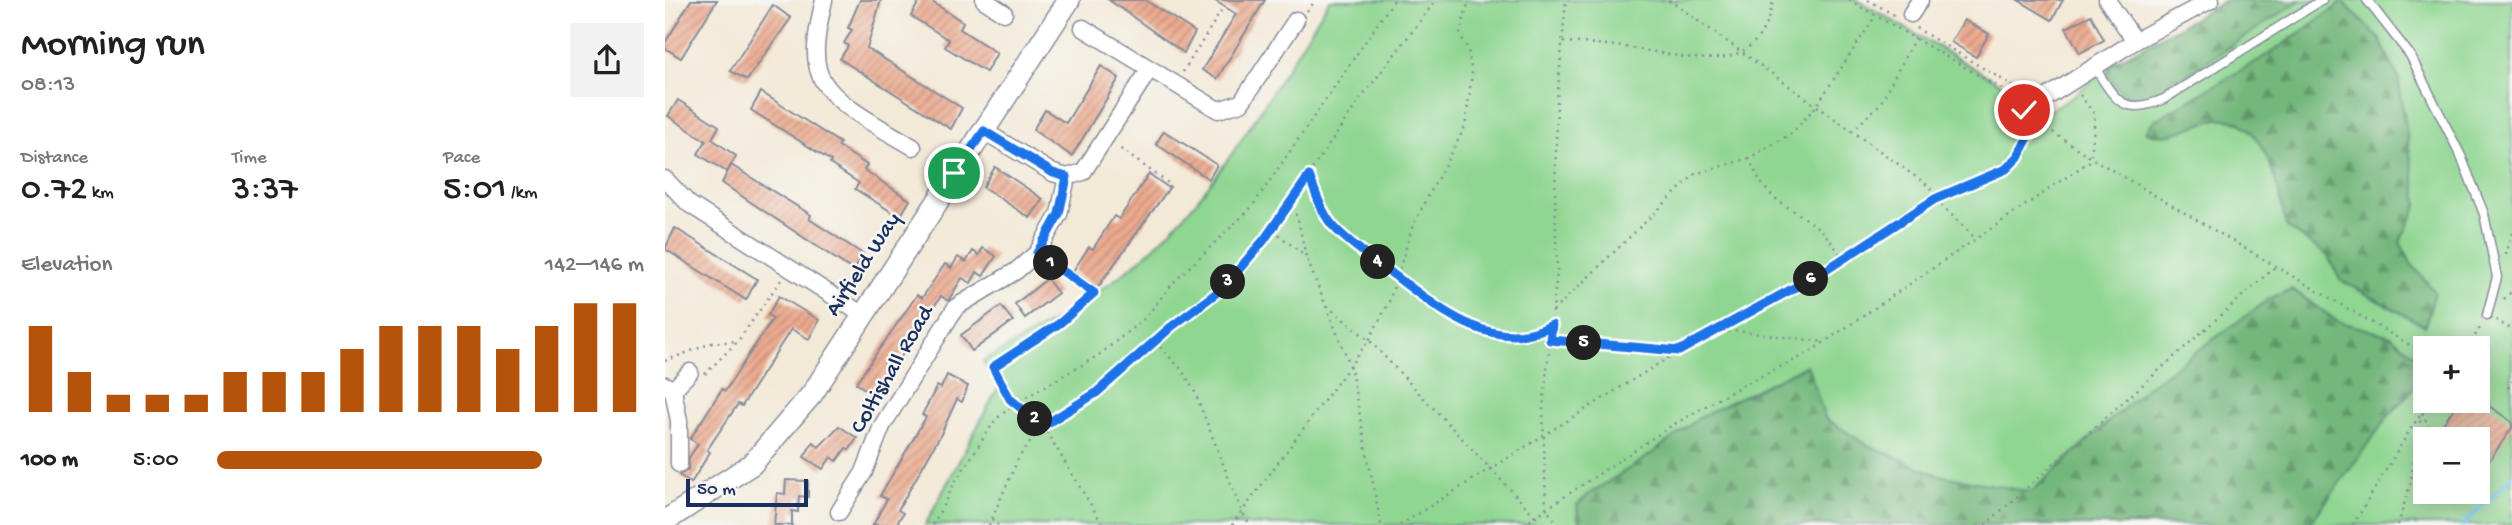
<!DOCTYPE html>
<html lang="en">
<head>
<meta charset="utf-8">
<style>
  :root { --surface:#fff; --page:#f2f2f2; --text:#202124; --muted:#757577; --accent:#b45309 }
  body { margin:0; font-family:"Gochi Hand",sans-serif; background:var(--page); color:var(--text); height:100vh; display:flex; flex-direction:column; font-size:26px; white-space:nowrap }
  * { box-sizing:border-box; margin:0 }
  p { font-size:23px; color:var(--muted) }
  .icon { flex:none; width:38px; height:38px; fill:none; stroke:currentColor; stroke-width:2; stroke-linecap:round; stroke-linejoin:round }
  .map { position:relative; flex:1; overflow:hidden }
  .drawer { display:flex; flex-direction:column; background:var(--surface); width:665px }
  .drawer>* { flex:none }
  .buttons { position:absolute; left:1748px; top:336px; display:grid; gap:14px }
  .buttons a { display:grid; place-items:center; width:77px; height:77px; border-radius:0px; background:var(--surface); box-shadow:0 4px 18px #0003; font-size:35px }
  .scale { position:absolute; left:21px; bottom:18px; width:122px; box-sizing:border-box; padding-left:7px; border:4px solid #1b2f5e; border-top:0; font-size:19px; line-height:24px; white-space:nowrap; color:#1b2f5e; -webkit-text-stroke:5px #f6f6f2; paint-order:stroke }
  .pin { position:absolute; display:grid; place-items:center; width:60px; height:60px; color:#fff; margin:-30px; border:4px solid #fff; border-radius:50%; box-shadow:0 2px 7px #0007 }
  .km { position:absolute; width:35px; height:35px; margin:-18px; border-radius:50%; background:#222; color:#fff; font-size:19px; line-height:35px; text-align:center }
  .round { display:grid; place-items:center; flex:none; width:74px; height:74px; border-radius:0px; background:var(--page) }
  .overview { display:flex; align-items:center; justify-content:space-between; height:119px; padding:0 21px }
  h1 { font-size:38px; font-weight:600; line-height:52px }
  .figures { display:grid; grid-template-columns:repeat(3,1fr); gap:10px; height:119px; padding:7px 21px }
  .figures div { display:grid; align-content:center }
  .figures b { font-size:35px; font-weight:600 }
  .figures small { font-size:19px; font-weight:400 }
  .figures p { font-size:19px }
  .chart { height:196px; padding:14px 21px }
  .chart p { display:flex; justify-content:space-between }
  .chart svg { width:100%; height:126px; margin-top:7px; stroke:var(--accent); stroke-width:6 }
  ul { padding:0 21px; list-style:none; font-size:23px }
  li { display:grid; grid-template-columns:112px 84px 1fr; align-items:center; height:52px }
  li i { height:18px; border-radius:9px; background:var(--accent) }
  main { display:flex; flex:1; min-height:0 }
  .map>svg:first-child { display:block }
</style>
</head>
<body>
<main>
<section class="drawer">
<div class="overview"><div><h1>Morning run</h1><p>08:13</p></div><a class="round"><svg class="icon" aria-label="share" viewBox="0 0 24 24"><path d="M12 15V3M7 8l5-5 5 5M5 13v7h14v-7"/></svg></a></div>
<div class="figures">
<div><p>Distance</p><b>0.72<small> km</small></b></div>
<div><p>Time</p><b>3:37</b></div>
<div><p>Pace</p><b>5:01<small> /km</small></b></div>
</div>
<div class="chart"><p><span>Elevation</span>142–146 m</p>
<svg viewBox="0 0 160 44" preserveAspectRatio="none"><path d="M5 44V14M15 44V30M25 44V38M35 44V38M45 44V38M55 44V30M65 44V30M75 44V30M85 44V22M95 44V14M105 44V14M115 44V14M125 44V22M135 44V14M145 44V6M155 44V6"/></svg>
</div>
<ul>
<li><b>100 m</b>5:00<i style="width:76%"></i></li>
</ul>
</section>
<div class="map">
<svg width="1847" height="525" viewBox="0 0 1847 525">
  <defs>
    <pattern id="forest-firs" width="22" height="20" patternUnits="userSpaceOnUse" patternTransform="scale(1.75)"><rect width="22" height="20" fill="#73b77b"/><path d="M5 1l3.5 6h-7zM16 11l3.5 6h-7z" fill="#5e9568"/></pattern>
    <pattern id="building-hatch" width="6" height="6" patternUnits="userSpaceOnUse" patternTransform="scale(1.75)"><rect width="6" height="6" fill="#ecaa8f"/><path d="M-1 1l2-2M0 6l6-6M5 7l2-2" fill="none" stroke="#be8b78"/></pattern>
  </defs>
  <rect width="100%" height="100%" fill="#f6f6f2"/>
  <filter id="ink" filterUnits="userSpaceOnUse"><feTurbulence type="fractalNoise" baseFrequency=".0143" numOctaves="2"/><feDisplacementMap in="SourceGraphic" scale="14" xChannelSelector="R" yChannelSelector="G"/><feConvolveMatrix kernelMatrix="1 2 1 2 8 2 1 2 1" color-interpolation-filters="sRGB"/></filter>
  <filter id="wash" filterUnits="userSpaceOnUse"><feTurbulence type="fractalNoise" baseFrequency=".00686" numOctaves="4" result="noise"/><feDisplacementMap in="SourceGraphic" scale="28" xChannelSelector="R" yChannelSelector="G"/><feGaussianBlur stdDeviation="1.57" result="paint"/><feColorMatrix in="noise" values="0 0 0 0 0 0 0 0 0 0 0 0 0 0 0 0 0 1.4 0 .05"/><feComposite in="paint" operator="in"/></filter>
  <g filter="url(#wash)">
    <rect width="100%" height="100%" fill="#f3e9d7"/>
    <path fill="#8fd691" stroke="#558278" stroke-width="2" fill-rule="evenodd" d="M665 0H1192L1362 99 1375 117 1412 93 1446 64 1562 0H1847V525H260L334 386 318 361C373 331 430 299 478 257 557 187 608 87 665 0ZM1760 348H1813V401H1760ZM1760 439H1813V492H1760Z"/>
    <g fill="url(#forest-firs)" stroke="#47736c" stroke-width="2">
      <path d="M1562 0H1636L1481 101C1463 97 1453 91 1443 75L1446 64Z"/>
      <path d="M1678 2 1714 38 1733 77 1753 204 1735 242 1747 265 1770 292 1760 326 1675 280 1663 256 1621 226C1615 192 1598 107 1549 120 1523 126 1507 141 1481 132L1488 121 1604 54Z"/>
      <polygon points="1627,289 1672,321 1726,336 1760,363 1760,375 1722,418 1644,525 918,525 913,519 912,505 924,494 982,457 1038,415 1142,365 1160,418 1202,445 1273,475 1366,492 1481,388 1606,298"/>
    </g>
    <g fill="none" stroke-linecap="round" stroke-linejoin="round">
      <polyline stroke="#68c2e6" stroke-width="5" points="1798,525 1847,477"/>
    </g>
    <g id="blocks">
      <g fill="url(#building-hatch)">
        <polygon points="26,0 52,0 16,58 0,48 0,43"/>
        <polygon points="195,0 216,0 202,48 297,108 286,129 175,59 183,46 179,43 187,30 183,28"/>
        <polygon points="255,0 264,0 298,22 295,29 332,53 321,72 280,47 284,40 246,16"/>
        <polygon points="444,0 480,0 530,32 519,53"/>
        <polygon points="549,0 600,0 552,79 537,70 571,14"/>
        <polygon points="1353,0 1398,0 1387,20"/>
        <polygon points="108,5 126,18 82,80 65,71"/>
        <polygon points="1426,15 1439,40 1415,53 1401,28"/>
        <polygon points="1299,20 1324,34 1311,57 1286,42"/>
        <polygon points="436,66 454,78 407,156 368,130 380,110 401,123"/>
        <polygon points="96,92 175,143 173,146 202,165 199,170 245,200 235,217 190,189 194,183 165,164 166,161 86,110"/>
        <polygon points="13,100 54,126 47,139 71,156 62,172 33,154 41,141 3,116"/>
        <polygon points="499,131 552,165 544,179 491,144"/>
        <polygon points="66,165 146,215 144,219 198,254 189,271 57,183"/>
        <polygon points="330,167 378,199 365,218 318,187"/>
        <polygon points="484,174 504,188 432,288 408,271 424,247 428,249 449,216 454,219"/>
        <polygon points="10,228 92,279 81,300 0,249"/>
        <polygon points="318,248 331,256 318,276 312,272 306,283 297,278 283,301 276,296 210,396 191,383 252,295 257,298 280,264 286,268 293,257 301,262 308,251 314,255"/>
        <polygon points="382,279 393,293 360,318 350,304"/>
        <polygon points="114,296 154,320 144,339 126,329 77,406 73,404 42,450 45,452 26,483 14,475 23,470 24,458 33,444 25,439 57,389 60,391 108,318 103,315"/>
        <polygon points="336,306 348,321 307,351 296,335"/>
        <polygon points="282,375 303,386 297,402 292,399 276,434 233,510 238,513 231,525 208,525 222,499 215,496 261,417 257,415 272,386 276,388"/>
        <polygon points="1794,401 1817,401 1847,422 1847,428 1821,465 1813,460 1813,439 1784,439 1773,431"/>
        <polygon points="174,426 192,438 184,450 181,448 172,461 166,457 158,469 139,457 148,442 154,447"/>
        <polygon points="121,480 143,481 143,497 134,496 133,512 127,511 127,525 109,525 112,493 120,494"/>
      </g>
    </g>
  </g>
  <g filter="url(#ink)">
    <use href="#blocks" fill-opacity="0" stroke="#878c9a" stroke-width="2"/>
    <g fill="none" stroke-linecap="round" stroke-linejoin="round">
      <defs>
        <g id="lane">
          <polyline points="1702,0 1745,55 1796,156 1819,214 1832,277 1822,315"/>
          <path d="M1429 66C1450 99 1457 117 1499 99L1657 0"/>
        </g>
        <g id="street">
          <path d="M159 0C154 23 146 53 155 75 167 105 221 130 248 147"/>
          <polyline points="319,0 339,13"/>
          <polyline points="1442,0 1470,41"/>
          <polyline points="1246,14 1255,0"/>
          <polyline points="418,28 553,110 576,103 631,20"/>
          <polyline points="1376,101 1470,41 1546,0"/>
          <polyline points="402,177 418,172 484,70"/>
          <polyline points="0,179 24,204 198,315"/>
          <polyline points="0,385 8,390 14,421 14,464"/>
          <polyline points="8,390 25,372"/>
          <polyline points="174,512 199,472 217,426 291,307 351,271 372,253 394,214 402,177 388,173 319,131"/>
        </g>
        <polyline id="secondary" points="0,521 87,464 147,394 404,0"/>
      </defs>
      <use href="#lane" stroke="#878c9a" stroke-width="11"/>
      <use href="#street" stroke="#878c9a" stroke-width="19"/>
      <use href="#secondary" stroke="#878c9a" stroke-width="24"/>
      <g stroke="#878c9a" stroke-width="2.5" stroke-dasharray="2 5" stroke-linecap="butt">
        <polyline points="1004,0 1265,187 1270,199 1311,239"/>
        <polyline points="1184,0 1347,95"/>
        <polyline points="1203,0 1231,16"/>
        <polyline points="642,11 651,0"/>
        <polyline points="1251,28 1363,95"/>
        <path d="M898 42C923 43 948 45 973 49 1032 59 1094 78 1108 0"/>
        <polyline points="518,72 563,0"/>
        <polyline points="1345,87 1350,97 1371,121 1428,159 1760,354"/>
        <polyline points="1415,95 1430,115 1426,156"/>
        <polyline points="1187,131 1215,104 1251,36"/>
        <path d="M1084 158C1104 207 1118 199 1153 228 1163 236 1170 247 1178 258"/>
        <path d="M644 176C651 193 657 215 670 228 687 246 710 260 729 275 773 307 830 356 887 325"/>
        <polyline points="616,214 632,215 641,257 685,365 716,525"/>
        <polyline points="611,221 613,234 641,257"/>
        <polyline points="1841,255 1847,231"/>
        <polyline points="386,263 429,293 506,185 454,148"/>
        <polyline points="429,293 395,323 329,367 345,399 378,426 438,525"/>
        <polyline points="1839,299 1847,291"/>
        <polyline points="662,306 704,340 871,517"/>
        <polyline points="888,311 1030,174 1084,158 1127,133 1152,105 1211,15"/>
        <polyline points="1831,320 1847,330"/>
        <polyline points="1049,333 1073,331 1160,342"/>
        <polyline points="885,340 1011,351"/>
        <polyline points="490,342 517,370 529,390 577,512 585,525"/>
        <polyline points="1803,348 1817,324"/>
        <polyline points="0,361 47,343 73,341"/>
        <polyline points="40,374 73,341 116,280"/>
        <polyline points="1843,388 1847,381"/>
        <polyline points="1757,413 1769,439"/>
        <polyline points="327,519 333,525"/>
        <polyline points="268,525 290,482 331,419 351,403 434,355 480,318 509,282 586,208 729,0"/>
        <polyline points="324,525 354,457 378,426 431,393 506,327 558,288 599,240 691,105 771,0"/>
        <polyline points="567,525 704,340 724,302 748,225 800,127 807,74 803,50 795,34 804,0"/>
        <polyline points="735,525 1014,351 1158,272 1270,199 1341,168 1365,136 1372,118"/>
        <polyline points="859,525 881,509 878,408 892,271 890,192 892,100 901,0"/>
        <polyline points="894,525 881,509 1006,426 1076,386 1142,354 1428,159"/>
        <polyline points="1320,525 1610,267"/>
        <polyline points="1688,525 1748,425 1767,401"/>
        <polyline points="1733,525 1746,481 1756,416"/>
      </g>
      <use href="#lane" stroke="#fff" stroke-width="8"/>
      <use href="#street" stroke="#fff" stroke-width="16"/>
      <use href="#secondary" stroke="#fff" stroke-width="21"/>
    </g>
  </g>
  <g fill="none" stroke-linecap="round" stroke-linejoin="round" filter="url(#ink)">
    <defs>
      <path id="route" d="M289 173 319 131 388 173 402 177 394 214 372 253 429 293 395 323 328 367 345 399 378 426 431 393 506 327 558 288 599 240 644 176C651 193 657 215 670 228 687 246 710 260 729 275 773 308 829 356 887 325L885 340 1014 351 1158 272 1270 199 1341 169 1353 157 1371 121 1359 110"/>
    </defs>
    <use href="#route" stroke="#fff" stroke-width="14"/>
    <use href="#route" stroke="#1a73e8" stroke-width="9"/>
  </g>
  <g text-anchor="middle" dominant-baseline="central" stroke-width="5" stroke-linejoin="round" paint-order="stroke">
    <g font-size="23" fill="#1b2f5e" stroke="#f6f6f2">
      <text transform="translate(199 265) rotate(-57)">Airfield Way</text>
      <text transform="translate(228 370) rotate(-60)">Coltishall Road</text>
    </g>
  </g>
</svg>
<div class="buttons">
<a>+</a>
<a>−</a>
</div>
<div class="scale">50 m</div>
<div class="pin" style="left:289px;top:173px;background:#1e9e55"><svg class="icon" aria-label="arrive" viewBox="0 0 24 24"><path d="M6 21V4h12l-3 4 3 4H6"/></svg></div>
<div class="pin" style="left:1359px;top:110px;background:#d93025"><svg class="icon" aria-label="check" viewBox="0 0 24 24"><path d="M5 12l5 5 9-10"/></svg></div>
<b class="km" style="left:386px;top:263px">1</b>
<b class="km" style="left:370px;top:419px">2</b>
<b class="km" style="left:563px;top:282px">3</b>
<b class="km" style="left:713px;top:262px">4</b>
<b class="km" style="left:919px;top:343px">5</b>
<b class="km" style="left:1146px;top:279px">6</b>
</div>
</main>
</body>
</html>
